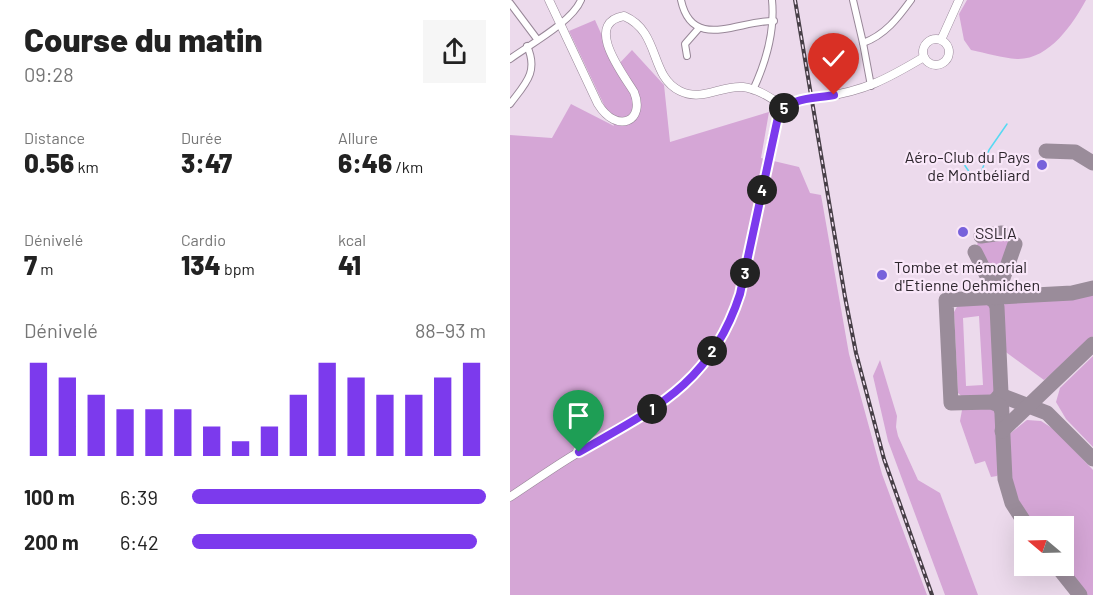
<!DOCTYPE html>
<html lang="fr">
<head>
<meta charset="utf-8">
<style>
  :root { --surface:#fff; --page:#f6f6f6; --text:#222; --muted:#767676; --accent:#7c3aed }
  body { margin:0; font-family:Barlow,sans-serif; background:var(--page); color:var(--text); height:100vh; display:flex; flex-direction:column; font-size:22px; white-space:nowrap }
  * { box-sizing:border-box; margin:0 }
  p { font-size:20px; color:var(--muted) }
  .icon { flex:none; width:33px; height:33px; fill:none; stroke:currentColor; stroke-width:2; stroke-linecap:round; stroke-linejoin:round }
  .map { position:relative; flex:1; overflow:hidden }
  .sheet { display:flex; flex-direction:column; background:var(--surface); width:510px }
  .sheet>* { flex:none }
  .needle { width:39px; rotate:289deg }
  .tools { position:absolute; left:504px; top:516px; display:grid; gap:12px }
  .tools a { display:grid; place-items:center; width:60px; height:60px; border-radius:0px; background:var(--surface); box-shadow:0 6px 24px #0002; font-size:30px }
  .pin { position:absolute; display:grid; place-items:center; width:51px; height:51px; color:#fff; margin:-62px -26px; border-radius:50% 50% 50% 0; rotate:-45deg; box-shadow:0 0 6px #0007 }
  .pin .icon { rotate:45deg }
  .km { position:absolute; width:30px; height:30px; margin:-15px; border-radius:50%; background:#222; color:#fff; font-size:16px; line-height:30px; text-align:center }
  .round { display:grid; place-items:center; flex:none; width:63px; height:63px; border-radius:0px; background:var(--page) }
  .overview { display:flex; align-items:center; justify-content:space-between; height:102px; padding:0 24px }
  h1 { font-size:33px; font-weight:800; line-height:45px }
  .stats { display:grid; grid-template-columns:repeat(3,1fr); gap:9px; height:102px; padding:6px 24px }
  .stats div { display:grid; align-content:center }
  .stats b { font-size:26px; font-weight:800 }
  .stats small { font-size:16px; font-weight:400 }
  .stats p { font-size:16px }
  .chart { height:168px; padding:12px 24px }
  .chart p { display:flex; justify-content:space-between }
  .chart svg { width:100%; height:108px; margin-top:6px; stroke:var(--accent); stroke-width:6 }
  ul { padding:0 24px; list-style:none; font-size:20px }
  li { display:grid; grid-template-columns:96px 72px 1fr; align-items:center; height:45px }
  li i { height:15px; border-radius:8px; background:var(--accent) }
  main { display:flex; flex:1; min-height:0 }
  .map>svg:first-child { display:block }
</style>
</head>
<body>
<main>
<section class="sheet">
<div class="overview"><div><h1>Course du matin</h1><p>09:28</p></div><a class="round"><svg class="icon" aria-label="share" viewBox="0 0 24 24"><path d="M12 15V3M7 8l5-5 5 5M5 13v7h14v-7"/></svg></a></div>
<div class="stats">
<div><p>Distance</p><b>0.56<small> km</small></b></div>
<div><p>Durée</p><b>3:47</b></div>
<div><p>Allure</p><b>6:46<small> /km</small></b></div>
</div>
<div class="stats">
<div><p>Dénivelé</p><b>7<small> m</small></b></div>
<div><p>Cardio</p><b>134<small> bpm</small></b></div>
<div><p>kcal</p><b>41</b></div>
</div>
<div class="chart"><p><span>Dénivelé</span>88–93 m</p>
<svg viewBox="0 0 160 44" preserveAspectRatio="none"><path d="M5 44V6M15 44V12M25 44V19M35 44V25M45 44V25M55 44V25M65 44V32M75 44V38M85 44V32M95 44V19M105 44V6M115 44V12M125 44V19M135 44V19M145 44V12M155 44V6"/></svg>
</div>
<ul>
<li><b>100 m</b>6:39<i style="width:100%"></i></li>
<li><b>200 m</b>6:42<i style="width:97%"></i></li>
</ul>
</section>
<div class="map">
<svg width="583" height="595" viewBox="0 0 583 595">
  <rect width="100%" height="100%" fill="#ecdaec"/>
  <g fill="#d5a6d6" fill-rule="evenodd">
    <path d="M457 0H576C563 24 539 60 507 59 492 58 476 53 461 50L454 40 449 14Z"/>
    <polygon points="85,20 106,67 122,50 154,85 160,142 259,112 251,158 289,167 300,193 311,195 339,354 372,474 417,595 0,595 0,135 42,138 61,104 104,126 59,31"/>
    <path d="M492 234 497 236 501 243 484 284C478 273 462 251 469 239Z"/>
    <polygon points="583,293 583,336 561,359 534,380 493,350 491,313 495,302 565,298"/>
    <path d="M476 302 483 308 487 392 481 398 456 400 448 393 444 312 448 305 452 303ZM469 316 473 385 456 386 453 318Z"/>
    <polygon points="583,356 583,447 556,419 546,402 550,388"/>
    <polygon points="370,360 387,416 386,427 388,436 408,480 430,493 468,595 435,595 378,441 363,376"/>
    <polygon points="481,407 488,412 491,469 487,476 481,477 475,461 465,464 450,421 452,410 457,408"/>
    <path d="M517 420 531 421 545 430 583 470V595H577L554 565V526H524C499 493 499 476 497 436Z"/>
  </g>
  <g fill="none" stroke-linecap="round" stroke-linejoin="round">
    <polyline stroke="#56d9f3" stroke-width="1.5" points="445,151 460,173 470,176 479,150 497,124"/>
    <g stroke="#9a8c9a" stroke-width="15">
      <polyline points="536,151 565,152 583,163"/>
      <polyline points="471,236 492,233"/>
      <polyline points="465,252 486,294"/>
      <polyline points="480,298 485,302 487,307 495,479 502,503 517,526"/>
      <polyline points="486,298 505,244"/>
      <polyline points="484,402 490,395 537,413 583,459"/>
      <polyline points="491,409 489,405 481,402 441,403 436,300 562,293 583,288"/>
      <polyline points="492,431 583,344"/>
      <polyline points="547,566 570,595"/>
    </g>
    <defs>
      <g id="minor">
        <path d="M171 0C182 52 229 20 264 21"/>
        <polyline points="343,0 353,43 361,86"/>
        <polyline points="0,3 27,39"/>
        <path d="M353 43C375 35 388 18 401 0"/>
        <polyline points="177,56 175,44 189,28"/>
        <path d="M0 59C19 45 62 22 71 0"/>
        <path d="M243 90C256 62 265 30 262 0"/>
        <path d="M0 104C15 84 29 72 17 46"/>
      </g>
      <g id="tertiary">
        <path d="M39 0 88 104C107 135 136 121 124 92 113 74 73 23 114 16 151 32 139 76 170 91 192 102 211 85 233 87 249 89 262 99 275 107"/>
        <circle cx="426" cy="52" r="13"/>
        <polyline points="431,40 449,0"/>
        <path d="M0 497C23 482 45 466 69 452 97 435 128 421 155 401 191 375 216 336 230 294L263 135C266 124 268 113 276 105 285 98 301 99 312 97 355 91 377 79 414 57"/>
      </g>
    </defs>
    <use href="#minor" stroke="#988798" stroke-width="8"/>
    <use href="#tertiary" stroke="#988798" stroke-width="9"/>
    <use href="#minor" stroke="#fff" stroke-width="6"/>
    <use href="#tertiary" stroke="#fff" stroke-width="8"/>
    <defs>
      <polyline id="rail" points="285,0 335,297 346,353 374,459 422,595"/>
    </defs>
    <use href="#rail" stroke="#473f47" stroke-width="4"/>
    <use href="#rail" stroke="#f9e7f9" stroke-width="1.5" stroke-dasharray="4.5" stroke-linecap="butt"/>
  </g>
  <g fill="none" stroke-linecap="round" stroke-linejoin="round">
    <defs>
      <path id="route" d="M69 452C144 409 201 384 230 294L268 117C279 96 304 99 324 95"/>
    </defs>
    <use href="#route" stroke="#fff" stroke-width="12"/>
    <use href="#route" stroke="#7c3aed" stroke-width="8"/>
  </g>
  <g fill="#7761db" stroke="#f9e7f9" stroke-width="2">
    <circle cx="532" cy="165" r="6"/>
    <circle cx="453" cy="232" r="6"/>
    <circle cx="372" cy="275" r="6"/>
  </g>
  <g text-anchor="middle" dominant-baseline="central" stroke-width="4.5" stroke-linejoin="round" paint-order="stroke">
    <g font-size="16" fill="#2d262d" stroke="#f9e7f9" text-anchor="start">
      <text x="520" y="156" text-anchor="end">Aéro-Club du Pays<tspan x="520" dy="18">de Montbéliard</tspan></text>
      <text x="465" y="232">SSLIA</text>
      <text x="384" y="266">Tombe et mémorial<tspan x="384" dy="18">d'Etienne Oehmichen</tspan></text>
    </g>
  </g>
</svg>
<div class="tools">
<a><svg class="needle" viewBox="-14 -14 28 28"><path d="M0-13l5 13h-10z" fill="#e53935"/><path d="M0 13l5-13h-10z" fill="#767676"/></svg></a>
</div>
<div class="pin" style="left:69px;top:452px;background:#1e9e55"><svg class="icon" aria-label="arrive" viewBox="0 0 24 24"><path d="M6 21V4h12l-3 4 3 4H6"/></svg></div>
<div class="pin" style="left:324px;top:95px;background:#d93025"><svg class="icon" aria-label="check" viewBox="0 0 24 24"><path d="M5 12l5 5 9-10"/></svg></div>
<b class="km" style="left:142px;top:409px">1</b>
<b class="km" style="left:202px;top:351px">2</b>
<b class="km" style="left:235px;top:273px">3</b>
<b class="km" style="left:252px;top:190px">4</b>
<b class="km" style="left:274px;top:108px">5</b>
</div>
</main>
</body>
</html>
